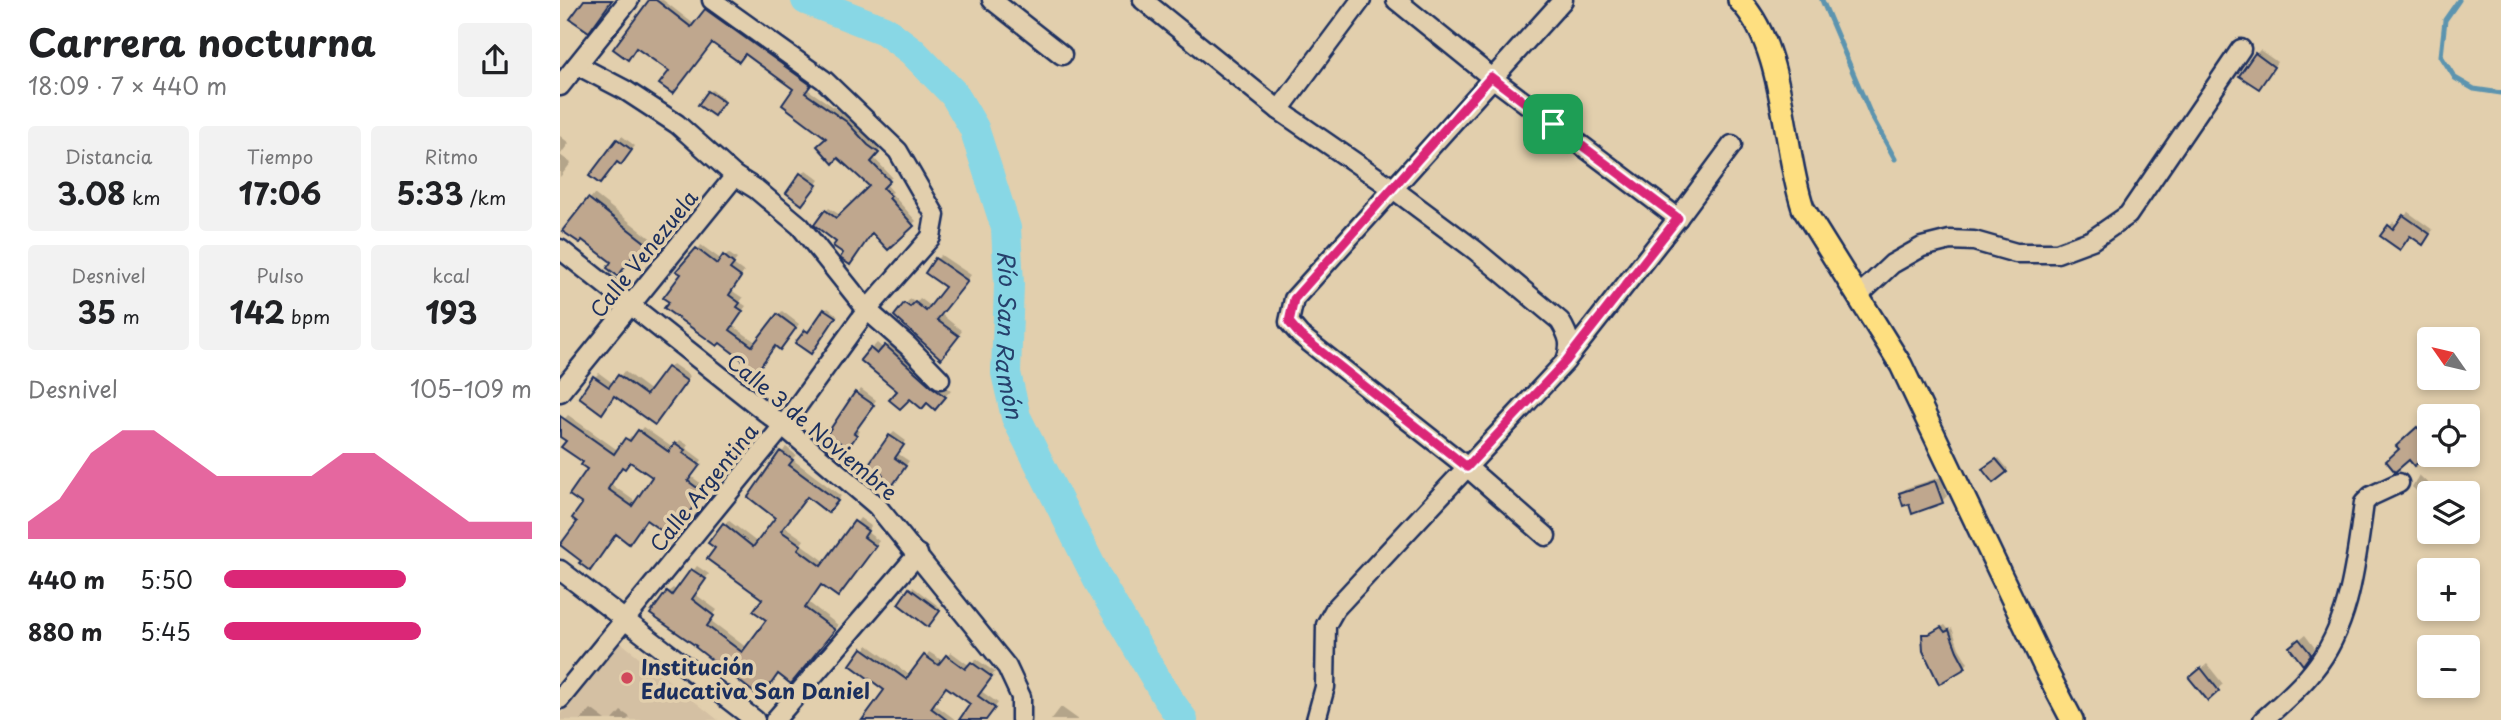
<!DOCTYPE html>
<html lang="es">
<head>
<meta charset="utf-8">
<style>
  :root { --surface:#fff; --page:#f2f2f2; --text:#202124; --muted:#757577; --accent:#db2777 }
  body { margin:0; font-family:"Playpen Sans",sans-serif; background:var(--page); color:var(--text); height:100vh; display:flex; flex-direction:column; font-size:26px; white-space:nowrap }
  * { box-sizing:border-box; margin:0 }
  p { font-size:23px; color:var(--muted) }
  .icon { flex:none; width:38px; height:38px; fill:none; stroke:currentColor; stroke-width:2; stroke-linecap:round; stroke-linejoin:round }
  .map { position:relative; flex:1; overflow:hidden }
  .drawer { display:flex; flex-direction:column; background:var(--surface); width:560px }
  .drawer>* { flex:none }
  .needle { width:46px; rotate:304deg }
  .controls { position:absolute; left:1857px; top:327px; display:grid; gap:14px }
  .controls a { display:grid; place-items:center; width:63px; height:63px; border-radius:7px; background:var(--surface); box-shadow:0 4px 10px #0003; font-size:35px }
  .pin { position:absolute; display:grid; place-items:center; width:60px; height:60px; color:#fff; margin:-30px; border-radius:14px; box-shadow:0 4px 10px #0006 }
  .round { display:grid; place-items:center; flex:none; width:74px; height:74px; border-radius:7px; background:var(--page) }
  .overview { display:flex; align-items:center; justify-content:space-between; height:119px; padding:0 28px }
  h1 { font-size:38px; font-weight:700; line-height:52px }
  .metrics { display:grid; grid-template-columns:repeat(3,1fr); gap:10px; height:119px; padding:7px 28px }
  .metrics div { display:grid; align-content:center; border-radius:7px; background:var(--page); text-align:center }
  .metrics b { font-size:30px; font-weight:700 }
  .metrics small { font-size:19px; font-weight:400 }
  .metrics p { font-size:19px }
  .chart { height:196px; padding:14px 28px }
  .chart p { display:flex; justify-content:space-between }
  .chart svg { width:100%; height:126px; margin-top:7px; fill:var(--accent); opacity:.7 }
  ul { padding:0 28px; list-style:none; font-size:23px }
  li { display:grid; grid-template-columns:112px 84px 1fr; align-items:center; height:52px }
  li i { height:18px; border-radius:9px; background:var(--accent) }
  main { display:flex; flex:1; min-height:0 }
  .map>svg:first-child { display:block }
</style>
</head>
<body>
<main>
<section class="drawer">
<div class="overview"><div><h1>Carrera nocturna</h1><p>18:09 · 7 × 440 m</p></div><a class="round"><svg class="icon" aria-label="share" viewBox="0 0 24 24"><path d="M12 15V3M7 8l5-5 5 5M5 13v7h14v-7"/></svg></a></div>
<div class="metrics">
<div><p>Distancia</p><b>3.08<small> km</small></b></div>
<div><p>Tiempo</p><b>17:06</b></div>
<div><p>Ritmo</p><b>5:33<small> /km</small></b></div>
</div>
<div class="metrics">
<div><p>Desnivel</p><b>35<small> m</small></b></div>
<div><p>Pulso</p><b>142<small> bpm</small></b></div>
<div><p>kcal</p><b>193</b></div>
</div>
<div class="chart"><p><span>Desnivel</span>105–109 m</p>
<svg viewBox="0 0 160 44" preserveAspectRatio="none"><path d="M0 44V38L10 30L20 14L30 6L40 6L50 14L60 22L70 22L80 22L90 22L100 14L110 14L120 22L130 30L140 38L150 38L160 38V44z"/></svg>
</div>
<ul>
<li><b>440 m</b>5:50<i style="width:59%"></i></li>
<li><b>880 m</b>5:45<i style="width:64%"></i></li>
</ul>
</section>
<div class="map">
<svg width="1941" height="720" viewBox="0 0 1941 720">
  <rect width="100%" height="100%" fill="#e2cfad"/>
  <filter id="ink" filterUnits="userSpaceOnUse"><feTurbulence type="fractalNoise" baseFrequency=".0143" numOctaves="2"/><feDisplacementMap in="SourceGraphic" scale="14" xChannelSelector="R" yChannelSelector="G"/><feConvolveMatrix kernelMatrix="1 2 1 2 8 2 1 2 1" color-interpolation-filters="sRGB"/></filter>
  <g filter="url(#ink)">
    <polygon fill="#d4c0a3" points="59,641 158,720 0,720 0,715"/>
    <g fill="#0003" fill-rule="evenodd">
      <polygon points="91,0 103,0 135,25 149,6 253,80 247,89 290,118 321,149 313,157 332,177 325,183 333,192 331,193 356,221 328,247 313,231 285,252 266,211 269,208 280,215 311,186 268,138 236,89 185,52 152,41 111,70"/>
      <polygon points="1700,50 1717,62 1703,82 1696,54"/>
      <polygon points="152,90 164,99 156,111 149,92"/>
      <polygon points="0,136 9,143 0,155 11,163 0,177"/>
      <polygon points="62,136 75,146 65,159 58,140"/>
      <polygon points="246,170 259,180 246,199 242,175"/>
      <polygon points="34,194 94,241 85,254 74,254 54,262 22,238 5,230"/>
      <polygon points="1848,212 1873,230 1866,239 1851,234 1823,236 1833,222 1838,226"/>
      <polygon points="141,245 162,260 168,253 177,259 173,264 184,272 171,290 183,298 180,302 186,306 172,325 197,343 222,311 239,324 224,344 216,345 197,369 123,274"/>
      <polygon points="381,255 411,275 381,314 402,331 386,352 336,316 350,299 356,303 360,298 372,307 387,287 377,259"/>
      <polygon points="268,308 277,315 253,350 238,342 249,329 251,330"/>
      <polygon points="333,340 378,381 391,390 381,401 368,401 340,391 302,359 317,343 324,349"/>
      <polygon points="113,364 130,376 100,419 55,395 46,407 35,377 39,373 54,384 64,371 91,391"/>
      <polygon points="301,389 316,400 297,429 300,431 292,442 270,433"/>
      <path d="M8 415 59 451 67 440 71 436 74 438 83 427 113 448 120 440 128 445 126 448 142 460 131 476 147 488 114 531 86 519 56 532 20 521 30 469 8 440 0 435V424ZM71 460 95 477 76 502 51 484 63 466Z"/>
      <polygon points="1862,424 1869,431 1865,438 1869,442 1867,450 1868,451 1855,464 1838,446"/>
      <polygon points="334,432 346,441 337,453 349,461 334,482 326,475 330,436"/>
      <polygon points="226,447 236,455 232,459 281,496 272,507 248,496 224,526 244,540 241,544 266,562 300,518 311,526 307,532 319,541 282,590 261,583 248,602 278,625 235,677 138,647 92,613 108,592 113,588 117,591 137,566 149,574 135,594 157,610 150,620 187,648 208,619 204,599 157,548 164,525 168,520 198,543 217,518 190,497"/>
      <polygon points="1439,458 1448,469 1433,481 1425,469"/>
      <polygon points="1859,475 1879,494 1869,494 1869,503 1852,487"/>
      <polygon points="1381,477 1387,496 1382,501 1350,502 1341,494 1346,488"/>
      <polygon points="353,587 381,608 370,623 340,604"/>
      <polygon points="1385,625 1389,630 1392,628 1399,648 1408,663 1405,666 1364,635"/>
      <polygon points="1745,635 1755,648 1748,657 1736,642"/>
      <polygon points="308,645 351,676 369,652 383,661 391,652 410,666 416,659 435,672 421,691 438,703 426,720 401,720 412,704 387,685 373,703 396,720 304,720 327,689 293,664"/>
      <polygon points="1647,664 1663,684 1648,698 1637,673"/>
      <polygon points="501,707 519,720 491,720"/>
      <polygon points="31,709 46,720 21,720"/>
      <polygon points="61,711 70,717 67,720 53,720"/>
    </g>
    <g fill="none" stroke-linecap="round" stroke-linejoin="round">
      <g stroke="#5c94af" stroke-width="5">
        <polyline points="1262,0 1311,115 1335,159"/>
        <polyline points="1899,0 1885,20 1881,56 1895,78 1914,89 1941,93"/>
      </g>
      <path stroke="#88d7e5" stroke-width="30" id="s1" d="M246 0 324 30 352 51 394 94 414 128 446 228 449 284 446 373 456 417 538 580 606 696 623 720"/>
    </g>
    <g fill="#bfa78e" stroke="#1b2f5e" stroke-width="2" fill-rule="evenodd">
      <polygon points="24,0 52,0 29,32 10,19"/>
      <polygon points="89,0 96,0 131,27 145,9 251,85 245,93 287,122 308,145 319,153 311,162 330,181 323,188 331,196 329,198 354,226 328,250 312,233 290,265 280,258 283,253 273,246 276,242 254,225 265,210 276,218 309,186 278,158 273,164 257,146 266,138 222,105 233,89 185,54 179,62 152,43 113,94 99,84 109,71 76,48 68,60 53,49"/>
      <polygon points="1695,53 1714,67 1699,89 1679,76"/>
      <polygon points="148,91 164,102 154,116 138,105"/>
      <polygon points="57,139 72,150 61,165 57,162 40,184 29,176"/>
      <polygon points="240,173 257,185 242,205 226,193"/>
      <polygon points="28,198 91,247 80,261 73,256 58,276 47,268 51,262 22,240 20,243 2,231"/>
      <polygon points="1843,215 1870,234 1863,245 1850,236 1840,250 1820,236 1828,225 1833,229"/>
      <polygon points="136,248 157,264 163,255 174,264 170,269 181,277 169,295 180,303 177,307 183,311 170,330 192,346 217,314 236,328 220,350 215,346 197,371 160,343 157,346 104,308 109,302 103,298 121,274 116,271"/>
      <polygon points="375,258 408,281 377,320 399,336 381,359 334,316 344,303 350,307 355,302 366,311 385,287 365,273"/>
      <polygon points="264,309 276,317 251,354 235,343 245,330 248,332"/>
      <polygon points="325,345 372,387 386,397 375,410 367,403 362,409 350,399 340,409 329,400 337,391 300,360 310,348 317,354"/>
      <polygon points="107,367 127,381 95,425 54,396 42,414 19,397 33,376 49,387 58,375 86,395"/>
      <polygon points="295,392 314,405 294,433 297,435 288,448 267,434"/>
      <path d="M0 416 54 454 65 438 70 441 78 430 109 452 115 443 125 450 123 453 140 465 128 481 144 493 110 537 86 520 69 544 56 534 30 571 19 563 21 561 0 545 17 522 12 518 22 504 9 495 27 469 21 465 23 462 1 447 6 441 0 437ZM70 462 92 477 72 506 48 489 62 467 65 469Z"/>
      <polygon points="1857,427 1868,438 1863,443 1869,450 1864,455 1866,456 1854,466 1849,460 1835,472 1826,461 1839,449 1836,446"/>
      <polygon points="329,435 344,445 335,458 346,466 330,489 319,481 323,475 308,465"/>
      <polygon points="220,451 233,460 229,465 278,501 268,513 247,497 221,531 241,545 238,549 261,566 294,521 308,531 304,537 316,546 278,597 261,585 245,608 275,630 231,684 218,674 201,698 135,647 136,646 90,614 107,591 112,595 131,569 146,579 132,599 154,616 147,626 182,652 206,620 193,611 202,599 147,559 155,548 148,543 163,523 193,547 215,518 188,497"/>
      <polygon points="1436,459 1447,472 1433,483 1422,469"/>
      <polygon points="1375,481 1383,503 1352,514 1349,504 1343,506 1339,493"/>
      <polygon points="349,588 380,611 368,627 338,604"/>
      <polygon points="1381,627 1385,632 1389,630 1397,651 1406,668 1379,684 1363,651 1362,634 1369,634"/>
      <polygon points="1739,639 1751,654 1743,665 1729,647"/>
      <polygon points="302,648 346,679 364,655 378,665 386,655 405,669 411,662 432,677 418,696 435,708 426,720 399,720 410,704 386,687 371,708 387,720 302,720 324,690 290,665"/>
      <polygon points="1641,668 1659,691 1648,701 1629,678"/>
    </g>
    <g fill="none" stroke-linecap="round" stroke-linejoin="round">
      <defs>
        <g id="minor">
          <polyline points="432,0 502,55"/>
          <path d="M583 0 719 110 832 188 915 250 1000 321C1009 336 1012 344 1006 361L775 609 766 625 765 687 756 720"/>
          <polyline points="836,0 931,77 1118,218"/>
          <polyline points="17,65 65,90 117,124 175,176 196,189 240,226 307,310 348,346 380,379"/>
          <polyline points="0,86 69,0"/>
          <polyline points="719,110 801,0"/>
          <polyline points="0,249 223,426 317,506 447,667 461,697 461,720"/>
          <polyline points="1298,296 1332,264 1362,247 1390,240 1414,241 1456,253 1497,253 1532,240 1568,215 1681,49"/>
          <polyline points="1008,358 1118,218 1172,145"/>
          <polyline points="0,392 175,176"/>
          <polyline points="986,536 907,467 740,335 729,322 734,299 1003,0"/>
          <polyline points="0,570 195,720"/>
          <polyline points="0,699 223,426 307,310 371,237 375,215 338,151 264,80 152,0"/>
          <polyline points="215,720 358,554"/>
          <path d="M1703 720C1720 705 1739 689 1753 671 1791 625 1796 559 1804 503L1811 496 1839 483"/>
        </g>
        <path id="major" d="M1179 0C1226 48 1222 146 1243 208L1341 365 1488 674 1512 720"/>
      </defs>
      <use href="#minor" stroke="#1b2f5e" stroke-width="23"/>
      <use href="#major" stroke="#1b2f5e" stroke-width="26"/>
      <use href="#minor" stroke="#e2cfad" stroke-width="18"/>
      <use href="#major" stroke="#fedf80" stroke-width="21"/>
    </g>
  </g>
  <g fill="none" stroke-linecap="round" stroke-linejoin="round" filter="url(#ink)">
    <defs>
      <polygon id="route" points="931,77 1118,218 1006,361 907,467 740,335 729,322 734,299"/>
    </defs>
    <use href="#route" stroke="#fff" stroke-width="14"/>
    <use href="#route" stroke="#db2777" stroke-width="9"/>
  </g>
  <circle fill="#d1495b" stroke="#e2cfad" stroke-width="2.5" cx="67" cy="678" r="7"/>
  <g text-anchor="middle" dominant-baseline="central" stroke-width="7" stroke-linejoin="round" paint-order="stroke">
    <g font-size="21" fill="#1b2f5e" stroke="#e2cfad">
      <text transform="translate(83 253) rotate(-51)">Calle Venezuela</text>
      <text transform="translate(253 426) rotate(40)">Calle 3 de Noviembre</text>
      <text transform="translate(143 487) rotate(-51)">Calle Argentina</text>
    </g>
    <g font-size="21" font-weight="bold" fill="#1b2f5e" stroke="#e2cfad" text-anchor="start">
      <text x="81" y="666">Institución<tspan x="81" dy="24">Educativa San Daniel</tspan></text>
    </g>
    <g font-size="23" font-style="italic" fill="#26406c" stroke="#e2cfad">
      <text stroke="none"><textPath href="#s1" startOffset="430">Río San Ramón</textPath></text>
    </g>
  </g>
</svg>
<div class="controls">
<a><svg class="needle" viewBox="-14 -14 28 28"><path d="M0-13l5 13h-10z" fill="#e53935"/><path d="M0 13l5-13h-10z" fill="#757577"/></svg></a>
<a><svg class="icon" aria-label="locate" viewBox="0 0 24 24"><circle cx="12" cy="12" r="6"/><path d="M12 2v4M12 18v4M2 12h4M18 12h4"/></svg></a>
<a><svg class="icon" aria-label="layers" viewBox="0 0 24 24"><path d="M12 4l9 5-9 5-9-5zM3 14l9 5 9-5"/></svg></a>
<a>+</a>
<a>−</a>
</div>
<div class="pin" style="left:993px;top:124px;background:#1e9e55"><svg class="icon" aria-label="arrive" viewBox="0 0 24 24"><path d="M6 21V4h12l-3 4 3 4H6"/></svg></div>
</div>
</main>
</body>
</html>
